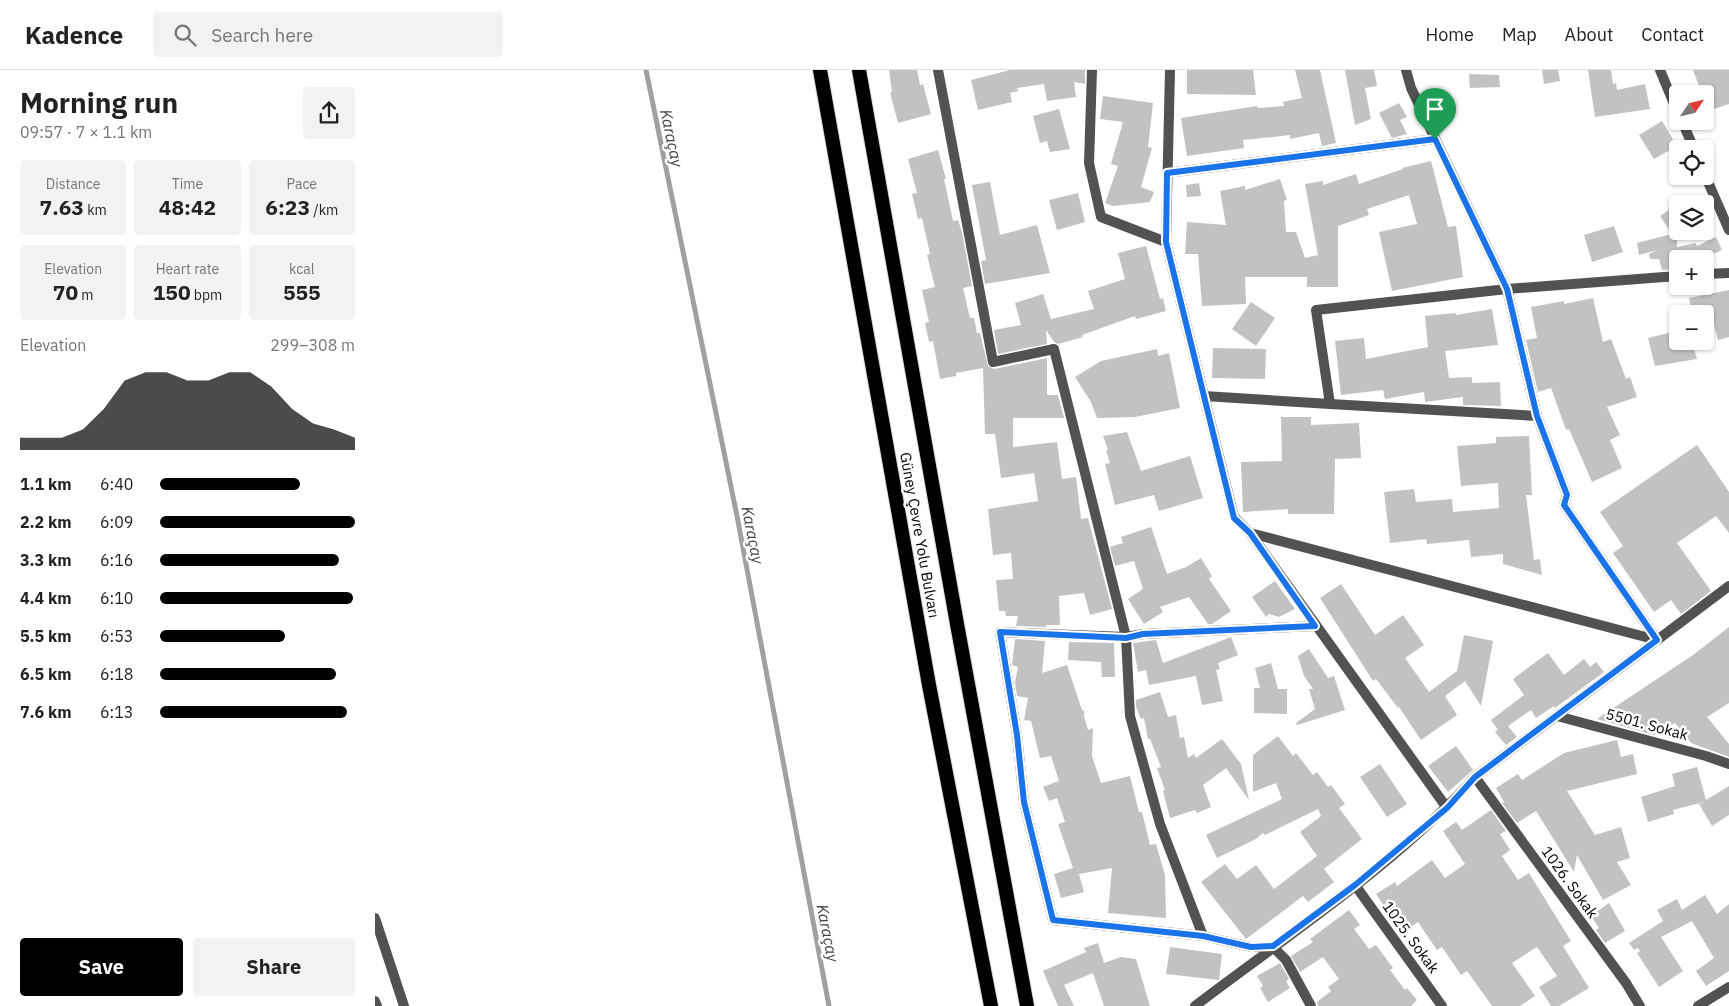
<!DOCTYPE html>
<html lang="en">
<head>
<meta charset="utf-8">
<style>
  :root { --surface:#fff; --page:#f2f2f2; --text:#222; --muted:#767676; --line:#e0e0e0; --accent:#000 }
  body { margin:0; font-family:"IBM Plex Sans",sans-serif; background:var(--page); color:var(--text); height:100vh; display:flex; flex-direction:column; font-size:19px; white-space:nowrap }
  * { box-sizing:border-box; margin:0 }
  p { font-size:16px; color:var(--muted) }
  .icon { flex:none; width:28px; height:28px; fill:none; stroke:currentColor; stroke-width:2; stroke-linecap:round; stroke-linejoin:round }
  .map { position:relative; flex:1; overflow:hidden }
  .sheet { display:flex; flex-direction:column; background:var(--surface); width:375px }
  .sheet>* { flex:none }
  .needle { width:32px; rotate:55deg }
  .controls { position:absolute; left:1294px; top:15px; display:grid; gap:10px }
  .controls a { display:grid; place-items:center; width:45px; height:45px; border-radius:5px; background:var(--surface); box-shadow:0 1px 4px #0004; font-size:25px }
  .pin { position:absolute; display:grid; place-items:center; width:42px; height:42px; color:#fff; margin:-51px -21px; border-radius:50% 50% 50% 0; rotate:-45deg; box-shadow:0 0 5px #0007 }
  .pin .icon { rotate:45deg }
  .round { display:grid; place-items:center; flex:none; width:52px; height:52px; border-radius:5px; background:var(--page) }
  .summary { display:flex; align-items:center; justify-content:space-between; height:85px; padding:0 20px }
  h1 { font-size:28px; font-weight:700; line-height:38px }
  .metrics { display:grid; grid-template-columns:repeat(3,1fr); gap:8px; height:85px; padding:5px 20px }
  .metrics div { display:grid; align-content:center; border-radius:5px; background:var(--page); text-align:center }
  .metrics b { font-size:21px; font-weight:700 }
  .metrics small { font-size:14px; font-weight:400 }
  .metrics p { font-size:14px }
  .chart { height:140px; padding:10px 20px }
  .chart p { display:flex; justify-content:space-between }
  .chart svg { width:100%; height:90px; margin-top:5px; fill:var(--accent); opacity:.7 }
  .primary-button { display:flex; gap:10px; margin-top:auto; padding:10px 20px }
  .primary-button a { flex:1; height:58px; border-radius:5px; background:var(--accent); color:#fff; font-size:20px; font-weight:700; line-height:58px; text-align:center }
  .primary-button a+a { background:var(--page); color:var(--text) }
  ul { padding:0 20px; list-style:none; font-size:16px }
  li { display:grid; grid-template-columns:80px 60px 1fr; align-items:center; height:38px }
  li i { height:12px; border-radius:6px; background:var(--accent) }
  header { display:flex; align-items:center; gap:30px; box-sizing:border-box; height:70px; padding:0 25px; background:var(--surface); border-bottom:1px solid var(--line) }
  header strong { font-size:24px }
  nav { display:flex; gap:28px; margin-inline-start:auto; font-size:18px }
  .search { width:350px; height:45px; background:var(--page); display:flex; align-items:center; gap:12px; box-sizing:border-box; padding:0 18px; border-radius:5px; color:var(--muted); font-size:19px }
  main { display:flex; flex:1; min-height:0 }
  .map>svg:first-child { display:block }
</style>
</head>
<body>
<header>
<strong>Kadence</strong>
<div class="search"><svg class="icon" aria-label="search" viewBox="0 0 24 24"><circle cx="10" cy="10" r="6"/><path d="M15 15l6 6"/></svg>Search here</div>
<nav><a>Home</a><a>Map</a><a>About</a><a>Contact</a></nav>
</header>
<main>
<section class="sheet">
<div class="summary"><div><h1>Morning run</h1><p>09:57 · 7 × 1.1 km</p></div><a class="round"><svg class="icon" aria-label="share" viewBox="0 0 24 24"><path d="M12 15V3M7 8l5-5 5 5M5 13v7h14v-7"/></svg></a></div>
<div class="metrics">
<div><p>Distance</p><b>7.63<small> km</small></b></div>
<div><p>Time</p><b>48:42</b></div>
<div><p>Pace</p><b>6:23<small> /km</small></b></div>
</div>
<div class="metrics">
<div><p>Elevation</p><b>70<small> m</small></b></div>
<div><p>Heart rate</p><b>150<small> bpm</small></b></div>
<div><p>kcal</p><b>555</b></div>
</div>
<div class="chart"><p><span>Elevation</span>299–308 m</p>
<svg viewBox="0 0 160 44" preserveAspectRatio="none"><path d="M0 44V38L10 38L20 38L30 34L40 24L50 10L60 6L70 6L80 10L90 10L100 6L110 6L120 13L130 24L140 31L150 34L160 38V44z"/></svg>
</div>
<ul>
<li><b>1.1 km</b>6:40<i style="width:72%"></i></li>
<li><b>2.2 km</b>6:09<i style="width:100%"></i></li>
<li><b>3.3 km</b>6:16<i style="width:92%"></i></li>
<li><b>4.4 km</b>6:10<i style="width:99%"></i></li>
<li><b>5.5 km</b>6:53<i style="width:64%"></i></li>
<li><b>6.5 km</b>6:18<i style="width:90%"></i></li>
<li><b>7.6 km</b>6:13<i style="width:96%"></i></li>
</ul>
<div class="primary-button"><a>Save</a><a>Share</a></div>
</section>
<div class="map">
<svg width="1354" height="936" viewBox="0 0 1354 936">
  <rect width="100%" height="100%" fill="#fff"/>
  <g fill="none" stroke-linecap="round" stroke-linejoin="round">
    <polyline stroke="#a0a0a0" stroke-width="5" points="271,0 362,446 454,936"/>
  </g>
  <g fill="#c2c2c2">
    <polygon points="514,0 542,0 545,15 548,14 556,44 523,53 515,23 517,22"/>
    <polygon points="635,0 710,0 710,14 699,12 701,27 672,31 669,14 642,18 643,21 635,23 637,32 603,40 596,10"/>
    <polygon points="812,0 878,0 881,25 812,24"/>
    <polygon points="920,0 945,0 961,73 947,76 944,63 915,69 915,65 868,70 869,78 812,86 806,48 882,36 883,38 909,36 908,32 927,28"/>
    <polygon points="970,0 999,0 1002,16 990,18 996,49 980,55"/>
    <polygon points="1167,0 1183,0 1185,11 1169,14"/>
    <polygon points="1213,0 1236,0 1238,14 1241,13 1242,20 1270,14 1275,39 1220,47"/>
    <polygon points="1318,0 1354,0 1354,34 1333,41 1330,32 1330,24 1327,24"/>
    <polygon points="1094,4 1124,5 1125,17 1095,18"/>
    <polygon points="728,26 778,33 773,77 777,78 766,117 779,122 775,132 738,136 730,133 743,96 736,94 748,52 725,49"/>
    <polygon points="1024,33 1032,47 1025,50 1032,64 1017,68 1004,43"/>
    <polygon points="684,39 695,79 675,82 672,71 665,73 658,46"/>
    <polygon points="1287,51 1302,76 1279,89 1264,65"/>
    <polygon points="563,80 571,109 569,109 578,151 583,150 587,162 597,216 588,218 595,248 599,248 602,263 605,263 613,296 619,299 672,288 672,325 683,325 689,348 638,348 638,377 682,372 687,409 701,407 706,449 713,448 737,539 715,545 709,523 684,526 685,555 671,555 671,557 641,556 643,546 631,546 630,541 624,541 621,510 638,509 636,483 618,485 613,439 663,431 659,403 626,408 620,364 610,364 608,298 581,303 581,306 565,309 558,271 554,272 550,253 554,252 547,220 560,217 552,185 555,184 547,148 543,149 537,124 542,123 533,89"/>
    <polygon points="1056,91 1073,157 1081,156 1088,207 1017,221 1004,162 1042,154 1034,125 992,139 994,145 963,156 963,217 932,217 932,207 870,207 871,234 827,236 823,184 810,184 812,152 851,155 845,121 870,116 870,120 905,109 912,130 909,131 911,162 921,162 930,188 943,185 930,114 948,111 948,115 981,104 984,114 1028,99 1027,98"/>
    <polygon points="615,112 625,165 662,155 675,203 610,214 606,191 611,190 597,115"/>
    <polygon points="824,113 826,126 812,127 811,115"/>
    <polygon points="703,123 710,152 682,160 674,130"/>
    <polygon points="1302,134 1302,177 1321,173 1322,176 1341,167 1347,180 1328,189 1302,189 1302,199 1287,200 1284,189 1275,189 1274,184 1282,180 1264,185 1262,173 1297,164 1285,146"/>
    <polygon points="1239,156 1248,182 1217,192 1209,165"/>
    <polygon points="771,176 785,229 788,228 791,241 761,249 760,246 707,265 708,267 683,274 679,272 671,260 672,274 623,284 619,260 646,255 640,233 668,224 676,249 719,239 713,221 750,209 743,183"/>
    <polygon points="1354,220 1354,267 1343,270 1339,255 1330,256 1330,244 1317,244 1314,228"/>
    <polygon points="1218,228 1228,272 1236,269 1251,309 1255,307 1262,327 1232,337 1245,365 1235,370 1247,398 1217,412 1194,359 1191,360 1176,318 1163,322 1151,270 1162,268 1156,237 1189,231 1189,234"/>
    <polygon points="876,232 900,248 881,276 857,259"/>
    <polygon points="1117,239 1123,275 1070,281 1074,308 1097,307 1097,313 1125,312 1126,336 1088,335 1088,327 1050,332 1049,322 1010,329 1008,320 966,325 960,271 989,268 991,289 1053,277 1050,246 1081,243 1081,245"/>
    <polygon points="1297,262 1299,271 1317,271 1322,289 1280,296 1273,268"/>
    <polygon points="838,278 891,279 890,309 837,308"/>
    <polygon points="782,279 783,286 794,283 805,338 760,347 722,348 716,332 700,307 726,291"/>
    <polygon points="906,347 936,347 936,355 984,353 986,388 960,389 959,444 913,444 913,439 868,442 866,392 907,391"/>
    <polygon points="752,362 766,401 815,386 828,428 784,441 779,425 740,435 730,394 735,393 731,381 733,380 728,366"/>
    <polygon points="1154,366 1157,425 1151,425 1159,490 1165,489 1167,505 1128,494 1128,484 1096,487 1094,470 1052,474 1051,469 1015,473 1009,422 1039,419 1041,432 1077,429 1078,442 1124,438 1123,413 1086,416 1082,376 1121,373 1121,367"/>
    <polygon points="1322,375 1354,422 1354,463 1341,446 1302,473 1336,521 1306,544 1296,530 1279,542 1238,483 1248,476 1225,442"/>
    <polygon points="776,457 792,504 811,497 826,488 837,506 834,509 856,541 837,554 833,554 814,527 785,537 788,542 769,554 753,529 768,519 759,491 740,496 735,477 748,473 746,467"/>
    <polygon points="900,511 920,539 904,547 894,544 891,547 877,527"/>
    <polygon points="966,514 1000,565 1028,545 1049,575 1030,588 1054,622 1082,601 1089,565 1118,571 1106,636 1090,611 1070,626 1082,645 1046,670 1024,637 1023,638 1001,609 998,611 945,528"/>
    <polygon points="1354,557 1354,633 1332,647 1354,674 1354,687 1316,673 1300,653 1279,665 1222,649 1318,585"/>
    <polygon points="856,567 863,585 843,593 845,599 841,600 848,631 827,635 821,606 774,615 771,600 763,602 758,573 781,570 788,593"/>
    <polygon points="640,569 670,571 667,603 692,595 707,640 709,641 709,646 713,660 718,658 717,686 726,713 755,706 764,742 767,742 775,775 781,774 790,805 791,848 733,843 737,798 704,804 709,822 686,828 679,804 698,798 683,754 690,752 682,728 674,731 668,717 684,711 676,686 665,688 656,651 649,650 653,628 642,626 640,612 643,597 637,595"/>
    <polygon points="694,572 739,573 740,607 727,607 726,592 693,590"/>
    <polygon points="934,579 953,608 959,606 970,640 922,655 921,653 940,639 934,619 938,619 929,606 923,586"/>
    <polygon points="1173,583 1189,605 1209,589 1215,597 1221,592 1229,602 1180,638 1179,636 1161,648 1156,640 1133,656 1142,667 1131,675 1120,662 1123,660 1116,650 1149,625 1138,609"/>
    <polygon points="896,593 903,619 912,619 912,644 879,643 879,618 885,618 880,598"/>
    <polygon points="785,622 793,647 801,645 805,668 809,667 813,688 819,684 821,688 847,669 866,694 874,730 851,698 828,715 836,737 822,743 820,740 795,748 788,721 790,720 782,698 786,697 775,669 773,669 769,648 766,649 761,637 761,630"/>
    <polygon points="903,666 918,686 921,683 938,705 942,702 953,717 956,715 970,734 964,738 987,769 949,799 959,812 933,832 928,826 871,869 826,812 850,794 862,809 881,795 899,819 942,786 925,762 946,746 943,739 890,765 888,763 881,769 842,788 831,765 907,729 901,713 878,722 878,685"/>
    <polygon points="1242,670 1246,687 1258,684 1262,704 1192,721 1220,765 1246,757 1255,788 1242,792 1256,815 1228,830 1202,785 1199,802 1161,741 1142,753 1127,733 1129,732 1121,718 1143,704 1147,710 1189,683"/>
    <polygon points="1081,676 1098,700 1073,722 1053,696"/>
    <polygon points="1005,694 1032,734 1012,747 985,707"/>
    <polygon points="1322,697 1331,730 1354,716 1354,745 1337,756 1324,734 1329,732 1298,740 1299,744 1273,752 1266,727 1300,716 1297,704"/>
    <polygon points="1116,740 1131,761 1125,764 1135,780 1127,786 1143,810 1154,803 1196,871 1188,876 1214,918 1184,936 1176,936 1164,917 1182,906 1162,877 1137,893 1160,926 1145,936 1117,936 1092,901 1086,905 1067,877 1062,880 1043,852 1027,863 1001,824 1020,812 1022,816 1057,790 1070,808 1090,794 1068,761 1081,752 1087,760"/>
    <polygon points="1330,825 1342,844 1354,834 1354,901 1331,916 1321,901 1339,888 1317,851 1286,867 1308,901 1284,917 1262,883 1265,881 1263,878 1259,880 1254,873 1288,851 1282,840 1302,829 1307,840"/>
    <polygon points="1234,833 1250,861 1230,873 1221,860 1224,858 1216,846"/>
    <polygon points="974,840 985,855 979,859 994,879 1001,875 1018,898 1015,900 1030,920 1032,918 1042,930 1036,936 943,936 942,932 956,921 953,917 964,909 948,887 925,902 916,886 938,872 935,869"/>
    <polygon points="723,873 729,893 746,887 761,889 775,936 729,936 718,903 689,915 699,936 683,936 668,901 711,882 709,878"/>
    <polygon points="795,877 847,884 844,910 791,904"/>
    <polygon points="905,893 914,909 911,911 915,918 893,932 885,918 888,916 882,906"/>
  </g>
  <g fill="none" stroke-linecap="round" stroke-linejoin="round">
    <defs>
      <g id="trunk">
        <polyline points="445,0 554,615 616,936"/>
        <polyline points="484,0 582,554 652,936"/>
      </g>
    </defs>
    <use href="#trunk" stroke="#dbdbdb" stroke-width="16"/>
    <g stroke="#525252" stroke-width="10">
      <polyline points="563,0 618,292 679,279 751,567 755,646 785,754 828,866"/>
      <polyline points="717,0 714,93 726,147 791,172"/>
      <polyline points="795,0 791,172 859,447 875,463 1072,738"/>
      <polyline points="1031,0 1036,18 1132,219 1162,346 1192,425 1189,435 1282,570"/>
      <polyline points="1285,0 1302,41"/>
      <polyline points="1307,51 1319,79"/>
      <polyline points="792,103 1060,69"/>
      <polyline points="1330,105 1354,160"/>
      <polyline points="1330,204 1354,203"/>
      <polyline points="829,326 955,334 941,240 1132,219 1302,206"/>
      <polyline points="955,334 1162,346"/>
      <polyline points="875,463 1282,570"/>
      <polyline points="1100,707 1251,913 1265,936"/>
      <polyline points="980,815 1067,936"/>
      <polyline points="0,848 29,936"/>
      <polyline points="0,931 2,936"/>
      <polyline points="936,936 911,890 898,877 876,877 828,866 678,850 649,732 642,665 625,562 751,567 768,564 940,556"/>
      <polyline points="1323,936 1354,917"/>
    </g>
    <g stroke="#525252" stroke-width="10">
      <polyline points="1182,646 1331,686 1354,694"/>
      <path d="M820 936C913 865 1022 794 1100 707L1354 516"/>
    </g>
    <use href="#trunk" stroke="#000" stroke-width="14"/>
  </g>
  <g fill="none" stroke-linecap="round" stroke-linejoin="round">
    <defs>
      <polygon id="route" points="1060,69 1132,219 1162,346 1192,425 1189,435 1282,570 1100,707 1072,738 980,815 898,876 876,877 828,866 678,850 649,732 642,665 625,562 751,568 768,564 940,556 875,463 859,448 791,172 792,103"/>
    </defs>
    <use href="#route" stroke="#fff" stroke-width="10"/>
    <use href="#route" stroke="#1a73e8" stroke-width="6"/>
  </g>
  <g text-anchor="middle" dominant-baseline="central" stroke-width="5" stroke-linejoin="round" paint-order="stroke">
    <g font-size="15" fill="#000" stroke="#fff">
      <text transform="translate(545 465) rotate(80)">Güney Çevre Yolu Bulvarı</text>
      <text transform="translate(1272 654) rotate(15)">5501. Sokak</text>
      <text transform="translate(1195 812) rotate(54)">1026. Sokak</text>
      <text transform="translate(1036 867) rotate(54)">1025. Sokak</text>
    </g>
    <g font-size="16" font-style="italic" fill="#414141" stroke="#fff">
      <text transform="translate(297 68) rotate(78)">Karaçay</text>
      <text transform="translate(378 465) rotate(79)">Karaçay</text>
      <text transform="translate(453 863) rotate(79)">Karaçay</text>
    </g>
  </g>
</svg>
<div class="controls">
<a><svg class="needle" viewBox="-14 -14 28 28"><path d="M0-13l5 13h-10z" fill="#e53935"/><path d="M0 13l5-13h-10z" fill="#767676"/></svg></a>
<a><svg class="icon" aria-label="locate" viewBox="0 0 24 24"><circle cx="12" cy="12" r="6"/><path d="M12 2v4M12 18v4M2 12h4M18 12h4"/></svg></a>
<a><svg class="icon" aria-label="layers" viewBox="0 0 24 24"><path d="M12 4l9 5-9 5-9-5zM3 14l9 5 9-5"/></svg></a>
<a>+</a>
<a>−</a>
</div>
<div class="pin" style="left:1060px;top:69px;background:#1e9e55"><svg class="icon" aria-label="arrive" viewBox="0 0 24 24"><path d="M6 21V4h12l-3 4 3 4H6"/></svg></div>
</div>
</main>
</body>
</html>
